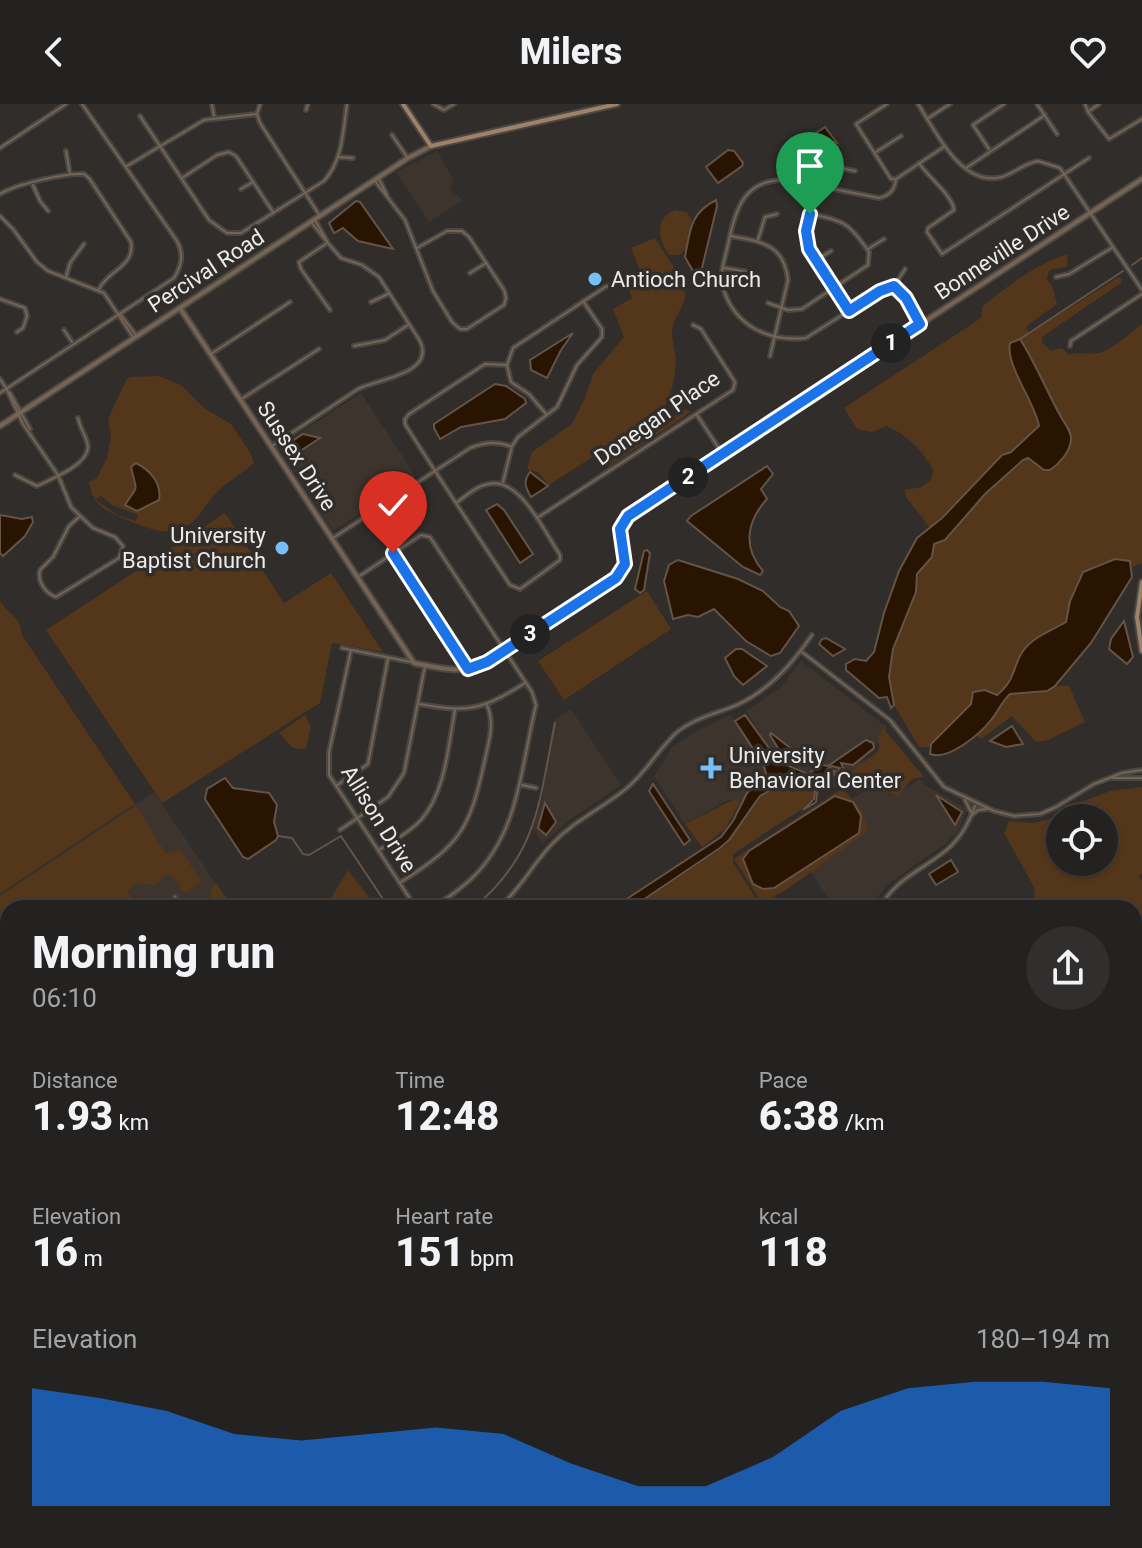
<!DOCTYPE html>
<html lang="en">
<head>
<meta charset="utf-8">
<style>
  :root { --surface:#242220; --page:#302f2d; --text:#f1f3f6; --muted:#a3a4a5; --line:#413f3e; --accent:#1a73e8 }
  body { margin:0; font-family:Roboto,sans-serif; background:var(--page); color:var(--text); height:100vh; display:flex; flex-direction:column; font-size:30px; white-space:nowrap }
  * { box-sizing:border-box; margin:0 }
  p { font-size:26px; color:var(--muted) }
  .icon { flex:none; width:44px; height:44px; fill:none; stroke:currentColor; stroke-width:2; stroke-linecap:round; stroke-linejoin:round }
  .map { position:relative; flex:1; overflow:hidden }
  .panel { position:absolute; left:0px; top:796px; width:1142px; height:648px; display:flex; flex-direction:column; background:var(--surface); border-radius:24px 24px 0 0; box-shadow:0 2px 6px #0004,0 0 0 2px var(--line) }
  .panel>* { flex:none }
  .controls { position:absolute; left:1046px; top:700px; display:grid; gap:16px }
  .controls a { display:grid; place-items:center; width:72px; height:72px; border-radius:50%; background:var(--surface); box-shadow:0 2px 6px #0004,0 0 0 2px var(--line); font-size:40px }
  .pin { position:absolute; display:grid; place-items:center; width:68px; height:68px; color:#fff; margin:-82px -34px; border-radius:50% 50% 50% 0; rotate:-45deg; box-shadow:0 0 8px #0007 }
  .pin .icon { rotate:45deg }
  .km { position:absolute; width:40px; height:40px; margin:-20px; border-radius:50%; background:#222; color:#fff; font-size:22px; line-height:40px; text-align:center }
  .round { display:grid; place-items:center; flex:none; width:84px; height:84px; border-radius:42px; background:var(--page) }
  .summary { display:flex; align-items:center; justify-content:space-between; height:136px; padding:0 32px }
  h1 { font-size:44px; font-weight:800; line-height:60px }
  .stats { display:grid; grid-template-columns:repeat(3,1fr); gap:12px; height:136px; padding:8px 32px }
  .stats div { display:grid; align-content:center }
  .stats b { font-size:40px; font-weight:800 }
  .stats small { font-size:22px; font-weight:400 }
  .stats p { font-size:22px }
  .chart { height:224px; padding:16px 32px }
  .chart p { display:flex; justify-content:space-between }
  .chart svg { width:100%; height:144px; margin-top:8px; fill:var(--accent); opacity:.7 }
  header { display:flex; justify-content:space-between; align-items:center; height:104px; padding:0 32px; background:var(--surface); font-size:36px; font-weight:800 }
  .map>svg:first-child { display:block }
</style>
</head>
<body>
<header><svg class="icon" aria-label="back" viewBox="0 0 24 24"><path d="M15 5l-7 7 7 7"/></svg>Milers<svg class="icon" aria-label="heart" viewBox="0 0 24 24"><path d="M12 20l-8-8c-3-5 5-10 8-4 3-6 11-1 8 4z"/></svg></header>
<div class="map">
<svg width="1142" height="1444" viewBox="0 0 1142 1444">
  <rect width="100%" height="100%" fill="#302d2a"/>
  <g fill="#3d352d">
    <polygon points="437,47 454,77 449,85 463,96 429,118 396,68"/>
    <polygon points="361,289 416,373 333,427 278,343"/>
    <polygon points="801,557 888,624 840,686 774,651 746,607 780,584"/>
    <polygon points="571,605 621,681 568,717 543,739 532,724 542,696 554,616"/>
    <polygon points="731,611 763,660 767,672 740,699 735,695 728,696 685,720 654,672 673,642 700,625"/>
    <polygon points="920,675 925,681 967,705 958,727 945,740 891,778 879,791 873,804 835,804 807,762 851,695 873,682 894,692"/>
    <polygon points="154,688 232,804 8,804 8,1436 657,1436 662,1444 0,1444 0,791"/>
  </g>
  <g fill="#54361a" fill-rule="evenodd">
    <path d="M675 106 687 108 692 117 686 146 679 151H669C658 135 654 114 675 106Z"/>
    <path d="M655 134C663 148 687 178 685 194 683 203 675 212 673 222 670 233 676 247 676 258 673 310 649 327 606 351L599 349 549 381 538 368 527 366 532 348 572 320 585 294 593 270 624 233 613 205 632 194 627 180 640 167 631 144Z"/>
    <path d="M1068 150 1067 162C1061 166 1055 163 1049 167L1047 175 1053 184 1057 200 1028 221 1027 225 1029 228 1033 227 1119 173 1122 175 1121 179 1042 233V238L1051 247 1062 244 1069 251C1080 247 1091 252 1102 248 1116 242 1130 229 1142 220V459L1133 463 1130 457 1104 458 1087 466 1080 472 1070 497 1066 518C1055 525 1041 528 1032 537 1021 549 1012 587 997 591 990 593 978 591 971 591V600L929 643H919L894 601 889 573 893 545 916 488 920 464 929 457 934 440 945 436 985 390 1027 354 1044 366 1071 329 1048 293 1032 254 1020 235 1010 239 1039 322 1011 348 1002 351 930 424 906 393 905 386 921 383 931 376 933 366C923 347 907 331 887 322L872 328 857 325 844 304 981 214 982 203C1006 182 1037 160 1068 150Z"/>
    <path d="M159 272 181 281 204 304 231 320 250 348 254 359C243 369 230 376 219 386 211 393 206 402 200 410 177 440 147 424 120 413 102 406 92 398 89 378L97 374 107 354 111 332 108 315 126 276 130 273ZM140 360 144 363 141 404 137 407 125 402C134 385 141 389 131 367ZM100 391 112 401 138 411 136 417 117 411 96 396Z"/>
    <polygon points="685,305 691,308 608,363 607,356"/>
    <polygon points="225,409 284,499 331,469 383,548 332,539 320,599 162,699 46,526"/>
    <polygon points="647,487 671,525 564,596 538,557"/>
    <path d="M0 497C9 511 21 513 22 531L135 700 0 790Z"/>
    <polygon points="1055,582 1069,582 1085,618 1048,636 1036,638 1012,612 981,635 975,631 988,620 1010,590 1047,587"/>
    <polygon points="305,611 311,622 306,645 293,644 279,629"/>
    <path d="M883 624 924 673 912 675 898 692 871 683 857 689 847 675C857 655 874 658 880 642L877 638Z"/>
    <polygon points="795,672 817,682 816,691 802,705 733,750 733,758 762,804 633,804 724,743 762,691"/>
    <path d="M1142 683V770L1139 772 1142 777V888L1134 893V804H1028L1032 801 1035 785 1004 729 1009 717 1033 719 1054 714 1079 699 1110 687ZM1104 714V758H1060V714Z"/>
    <polygon points="843,684 862,707 868,727 786,786 762,799 734,755"/>
    <polygon points="735,695 740,699 725,725 702,743 685,720"/>
    <polygon points="136,702 166,750 181,746 201,778 187,788 181,787 179,779 168,770 155,781 138,779 128,787 137,804 142,804 8,804 8,1282 0,1279 0,792"/>
    <polygon points="348,766 372,797 372,804 325,804"/>
    <polygon points="216,779 233,804 199,804 210,796 212,783"/>
    <polygon points="0,1292 8,1295 8,1390 0,1389"/>
    <polygon points="387,1436 629,1436 625,1444 392,1444"/>
    <polygon points="639,1436 679,1436 697,1444 716,1436 744,1436 746,1444 633,1444"/>
  </g>
  <g fill="#281401" stroke="#635447" stroke-width="2">
    <polygon points="825,23 837,39 826,36 823,38 820,46 804,43 803,38"/>
    <polygon points="728,46 734,47 743,59 742,62 718,79 706,63"/>
    <path d="M716 96 717 102 701 168 697 174 685 153C690 127 690 109 716 96Z"/>
    <polygon points="356,97 360,98 393,145 358,137 343,124 334,129 329,119"/>
    <polygon points="573,229 561,246 547,274 531,266 530,256"/>
    <path d="M1020 235C1036 260 1047 288 1061 313 1065 320 1072 328 1071 336 1070 348 1059 360 1050 366H1044L1028 354 1023 356 985 390 945 436 934 440 932 453 917 470 916 488 893 545 889 573 894 601 891 604 887 593 879 594 846 566V560L855 555 866 557 874 548 884 509 899 467 917 434 942 414 1002 351 1011 348 1039 322C1035 298 1005 261 1010 239Z"/>
    <polygon points="495,280 506,282 525,295 526,299 505,315 461,323 440,335 434,324 434,320"/>
    <polygon points="303,330 320,334 288,355 283,347 285,342"/>
    <path d="M136 359C150 366 162 379 159 396L137 407 125 401C139 379 137 390 131 363Z"/>
    <path d="M767 362 773 370 761 385 767 395C747 417 742 443 763 467L760 471 743 463 687 417 691 412Z"/>
    <path d="M530 368 548 382 531 393C525 383 523 377 530 368Z"/>
    <polygon points="497,400 504,406 533,450 520,459 486,406"/>
    <polygon points="0,411 22,415 32,413 33,418 25,432 3,452 0,449"/>
    <polygon points="647,446 650,449 644,486 640,489 635,485 644,447"/>
    <path d="M1115 455 1130 457 1132 473 1091 539 1055 582 1047 587 1010 590C1002 597 998 608 991 616 979 631 948 657 930 650L931 640 971 600 973 588 985 586 997 591C1017 574 1012 563 1023 547 1034 532 1051 527 1066 518L1070 497 1083 468Z"/>
    <polygon points="678,456 738,475 763,487 780,503 789,507 799,522 780,549 771,552 746,537 714,505 698,513 688,511 673,515 664,477 669,461"/>
    <polygon points="1124,517 1133,553 1127,560 1109,545 1111,535"/>
    <polygon points="826,534 845,545 833,552 819,540 822,535"/>
    <polygon points="736,545 742,545 767,562 743,581 734,572 725,554"/>
    <polygon points="745,611 779,658 808,670 822,661 828,662 866,636 873,639 874,644 853,661 841,659 844,666 836,672 832,667 837,668 840,664 832,662 827,665 830,674 818,682 816,698 803,706 814,695 816,681 795,672 760,692 729,736 720,744 631,804 613,804 721,733 733,717 747,689 767,672 763,660 735,617"/>
    <polygon points="1012,622 1023,640 1006,643 990,637"/>
    <polygon points="771,629 807,657 806,660 781,649 770,631"/>
    <polygon points="225,674 233,684 269,689 277,701 274,718 278,732 276,736 248,755 243,753 205,695 207,685"/>
    <polygon points="653,680 690,736 684,741 649,687"/>
    <polygon points="936,691 962,708 955,721"/>
    <polygon points="835,692 853,698 861,712 859,729 774,784 763,785 753,780 743,755 749,747"/>
    <polygon points="545,699 556,718 546,731 538,724"/>
    <polygon points="951,756 958,768 936,781 929,770"/>
    <polygon points="537,1436 612,1436 607,1444 537,1444"/>
  </g>
  <g fill="none" stroke-linecap="round" stroke-linejoin="round">
    <g stroke="#635447" stroke-width="2">
      <polyline points="1132,161 1142,154"/>
      <polyline points="1020,235 1123,167"/>
      <polyline points="278,732 292,734 303,750 309,751 341,732 389,804"/>
      <path d="M473 804C539 750 539 696 555 619"/>
    </g>
    <defs>
      <g id="minor">
        <polyline points="260,0 257,10 260,19 320,112"/>
        <polyline points="433,0 444,6 454,0"/>
        <polyline points="887,0 856,20 891,75 894,75"/>
        <path d="M918 0C935 26 959 79 997 74 1012 72 1023 59 1038 57L1060 64 1142 186"/>
        <polyline points="1037,0 1057,30"/>
        <polyline points="1085,0 1088,8 1109,35 1142,15"/>
        <polyline points="212,1 214,12"/>
        <polyline points="306,6 308,0"/>
        <polyline points="1089,7 1099,0"/>
        <path d="M140 12 209 116 227 129H241L324 77C343 56 343 26 347 0"/>
        <polyline points="927,15 950,0"/>
        <polyline points="392,31 407,53"/>
        <polyline points="0,44 66,0"/>
        <polyline points="989,45 973,21 1004,0"/>
        <polyline points="66,47 70,70"/>
        <polyline points="876,48 901,32"/>
        <polyline points="790,49 796,55 855,67"/>
        <polyline points="338,53 353,54"/>
        <path d="M919 59C928 73 953 92 954 106L928 124 927 128 942 150 1089 54"/>
        <polyline points="127,62 204,16 257,10"/>
        <polyline points="966,64 1045,11"/>
        <polyline points="182,74 217,51 229,48 236,52 273,108"/>
        <polyline points="379,75 387,91"/>
        <polyline points="375,77 405,116 433,187 452,218 460,225 467,225 504,201 506,194 504,186 469,133 462,127 447,127 417,144"/>
        <polyline points="33,81 40,97 48,107"/>
        <polyline points="815,82 807,137 809,145 849,206"/>
        <polyline points="829,82 836,44"/>
        <polyline points="241,85 253,78"/>
        <path d="M0 90C16 80 65 69 84 70L89 74 131 138C135 163 108 166 99 185"/>
        <polyline points="0,112 13,125 37,158 48,167 104,189 133,233"/>
        <polyline points="311,118 327,138"/>
        <path d="M731 132C762 138 784 140 788 176L770 252"/>
        <polyline points="758,136 765,113 777,110"/>
        <polyline points="327,139 299,158 301,165 330,206"/>
        <polyline points="868,145 884,135"/>
        <polyline points="816,156 831,147"/>
        <polyline points="724,164 748,168"/>
        <polyline points="470,169 486,159"/>
        <polyline points="66,173 70,159 84,140"/>
        <polyline points="1056,173 1069,170 1113,143"/>
        <polyline points="895,181 905,165"/>
        <polyline points="0,195 25,204 27,212 23,224 17,228"/>
        <polyline points="906,195 920,220"/>
        <polyline points="371,198 388,190"/>
        <path d="M768 199 788 206 802 205 868 161 869 148C850 120 844 116 810 110"/>
        <polyline points="121,211 136,231"/>
        <path d="M923 216 913 201 894 182 880 187 806 234C768 238 735 222 723 184 719 170 725 154 728 141 735 105 744 74 788 76L879 94C889 92 895 86 896 75L945 42"/>
        <polyline points="64,226 72,238"/>
        <polyline points="354,242 385,236 408,221"/>
        <polyline points="1070,242 1071,237 1142,190"/>
        <polyline points="211,250 290,198"/>
        <polyline points="0,275 6,284"/>
        <path d="M7 286 23 320 58 371 71 403 93 424 115 433 123 442 119 454 56 493C45 489 37 477 40 466L53 453 69 422 79 413"/>
        <path d="M0 289 174 174C182 161 184 150 177 137L82 0"/>
        <polyline points="10,289 30,325"/>
        <polyline points="243,294 319,245"/>
        <polyline points="546,310 529,290 511,278 507,261 513,244 605,183 614,181"/>
        <polyline points="697,311 722,349"/>
        <path d="M272 342 358 285C377 275 436 270 420 237L379 173 362 161 341 154 328 139 315 116"/>
        <path d="M15 371 37 382C51 375 86 362 88 344 88 334 80 325 78 314"/>
        <polyline points="503,378 512,342 518,333 557,303 577,261 602,233 602,225 583,197"/>
        <path d="M456 399C466 392 476 382 488 380 520 372 545 429 560 451V456L520 485 510 481C475 428 439 374 405 320V315L409 310 485 260 507 261"/>
        <polyline points="537,414 733,286 735,278 701,225 693,221"/>
        <path d="M333 434 470 344C482 339 497 337 510 342"/>
        <polyline points="393,449 467,564"/>
        <path d="M358 473 421 431 430 433 532 588 536 601C521 661 520 728 472 774 460 786 446 795 432 804"/>
        <polyline points="342,544 411,558"/>
        <polyline points="351,546 329,648 329,671 416,804"/>
        <polyline points="802,548 890,616 944,683 994,707 1014,712 1040,710 1056,703 1094,680 1122,669 1142,666"/>
        <path d="M419 600C468 609 482 606 525 579"/>
        <polyline points="1113,674 1142,674"/>
        <polyline points="522,681 536,684"/>
        <polyline points="336,682 368,660 388,554"/>
        <polyline points="965,696 971,708"/>
        <polyline points="972,711 978,706 988,705"/>
        <polyline points="340,726 388,693 404,669 425,562"/>
        <path d="M379 746C393 737 409 729 421 716 446 687 448 642 455 606"/>
        <path d="M401 778C461 740 470 725 485 655 489 636 495 620 487 601"/>
        <polyline points="175,793 182,804"/>
        <path d="M498 804C521 785 533 759 553 739 575 716 603 704 627 684 646 668 658 646 676 629 694 614 715 610 737 601 769 586 792 560 812 531"/>
        <path d="M880 804C896 772 929 764 952 741 963 730 970 716 975 702"/>
        <polyline points="1134,923 1142,919"/>
        <polyline points="1134,984 1142,979"/>
        <polyline points="1134,1045 1142,1039"/>
        <polyline points="1134,1137 1142,1150"/>
        <polyline points="1134,1208 1142,1203"/>
        <polyline points="1134,1215 1142,1222"/>
        <polyline points="1134,1218 1142,1229"/>
        <polyline points="1134,1267 1140,1263 1142,1267"/>
        <polyline points="0,1282 8,1285"/>
        <polyline points="0,1288 8,1291"/>
        <polyline points="1142,1300 1139,1304 1142,1310"/>
        <polyline points="1142,1313 1142,1326"/>
        <polyline points="1134,1365 1142,1378"/>
        <polyline points="1142,1401 1135,1406 1137,1411 1142,1412"/>
        <polyline points="1134,1426 1138,1413"/>
        <polyline points="809,1436 818,1444"/>
        <polyline points="827,1436 834,1444"/>
        <polyline points="1093,1436 1098,1444"/>
        <polyline points="219,1444 222,1444"/>
        <polyline points="278,1444 279,1436"/>
        <polyline points="284,1444 284,1436"/>
        <polyline points="358,1444 359,1436"/>
      </g>
      <g id="tertiary">
        <path d="M180 204 414 559C439 564 463 571 487 558L616 474 625 460 620 425 628 412 1142 75"/>
        <polyline points="0,322 408,54 431,42"/>
        <polyline points="1122,1436 1127,1444"/>
      </g>
      <g id="secondary">
        <polyline points="403,0 431,42 617,0"/>
        <polyline points="1142,478 1137,513 1142,547"/>
      </g>
      <g id="primary">
        <polyline points="1134,1244 1142,1239"/>
        <polyline points="1134,1255 1142,1250"/>
        <polyline points="860,1444 867,1436"/>
        <polyline points="872,1444 879,1436"/>
      </g>
    </defs>
    <use href="#minor" stroke="#4a4845" stroke-width="6"/>
    <use href="#tertiary" stroke="#4a4845" stroke-width="8"/>
    <use href="#secondary" stroke="#4a4845" stroke-width="8"/>
    <use href="#primary" stroke="#4a4845" stroke-width="9"/>
    <use href="#minor" stroke="#766352" stroke-width="2"/>
    <use href="#tertiary" stroke="#766352" stroke-width="4"/>
    <use href="#secondary" stroke="#9f8166" stroke-width="4"/>
    <use href="#primary" stroke="#be9875" stroke-width="5"/>
  </g>
  <g fill="none" stroke-linecap="round" stroke-linejoin="round">
    <defs>
      <polyline id="route" points="393,449 468,565 487,558 616,474 625,460 620,425 628,412 920,220 906,194 894,182 880,187 849,207 809,145 806,127 810,110"/>
    </defs>
    <use href="#route" stroke="#fff" stroke-width="16"/>
    <use href="#route" stroke="#1a73e8" stroke-width="10"/>
  </g>
  <g fill="#77bff7" stroke="#302d2a" stroke-width="3">
    <circle cx="595" cy="175" r="8"/>
    <circle cx="282" cy="444" r="8"/>
    <path d="M707 652h8v8h8v8h-8v8h-8v-8h-8v-8h8z"/>
  </g>
  <g text-anchor="middle" dominant-baseline="central" stroke-width="7" stroke-linejoin="round" paint-order="stroke">
    <g font-size="22" fill="#edebe9" stroke="#302d2a">
      <text transform="translate(1002 148) rotate(-33)">Bonneville Drive</text>
      <text transform="translate(206 167) rotate(-33)">Percival Road</text>
      <text transform="translate(657 314) rotate(-35)">Donegan Place</text>
      <text transform="translate(297 352) rotate(57)">Sussex Drive</text>
      <text transform="translate(379 715) rotate(58)">Allison Drive</text>
    </g>
    <g font-size="22" fill="#edebe9" stroke="#302d2a" text-anchor="start">
      <text x="611" y="175">Antioch Church</text>
      <text x="266" y="431" text-anchor="end">University<tspan x="266" dy="25">Baptist Church</tspan></text>
      <text x="729" y="651">University<tspan x="729" dy="25">Behavioral Center</tspan></text>
    </g>
  </g>
</svg>
<div class="controls">
<a><svg class="icon" aria-label="locate" viewBox="0 0 24 24"><circle cx="12" cy="12" r="6"/><path d="M12 2v4M12 18v4M2 12h4M18 12h4"/></svg></a>
</div>
<div class="pin" style="left:810px;top:110px;background:#1e9e55"><svg class="icon" aria-label="arrive" viewBox="0 0 24 24"><path d="M6 21V4h12l-3 4 3 4H6"/></svg></div>
<div class="pin" style="left:393px;top:449px;background:#d93025"><svg class="icon" aria-label="check" viewBox="0 0 24 24"><path d="M5 12l5 5 9-10"/></svg></div>
<b class="km" style="left:891px;top:239px">1</b>
<b class="km" style="left:688px;top:373px">2</b>
<b class="km" style="left:530px;top:530px">3</b>
<section class="panel">
<div class="summary"><div><h1>Morning run</h1><p>06:10</p></div><a class="round"><svg class="icon" aria-label="share" viewBox="0 0 24 24"><path d="M12 15V3M7 8l5-5 5 5M5 13v7h14v-7"/></svg></a></div>
<div class="stats">
<div><p>Distance</p><b>1.93<small> km</small></b></div>
<div><p>Time</p><b>12:48</b></div>
<div><p>Pace</p><b>6:38<small> /km</small></b></div>
</div>
<div class="stats">
<div><p>Elevation</p><b>16<small> m</small></b></div>
<div><p>Heart rate</p><b>151<small> bpm</small></b></div>
<div><p>kcal</p><b>118</b></div>
</div>
<div class="chart"><p><span>Elevation</span>180–194 m</p>
<svg viewBox="0 0 160 44" preserveAspectRatio="none"><path d="M0 44V8L10 11L20 15L30 22L40 24L50 22L60 20L70 22L80 31L90 38L100 38L110 29L120 15L130 8L140 6L150 6L160 8V44z"/></svg>
</div>
</section>
</div>
</body>
</html>
